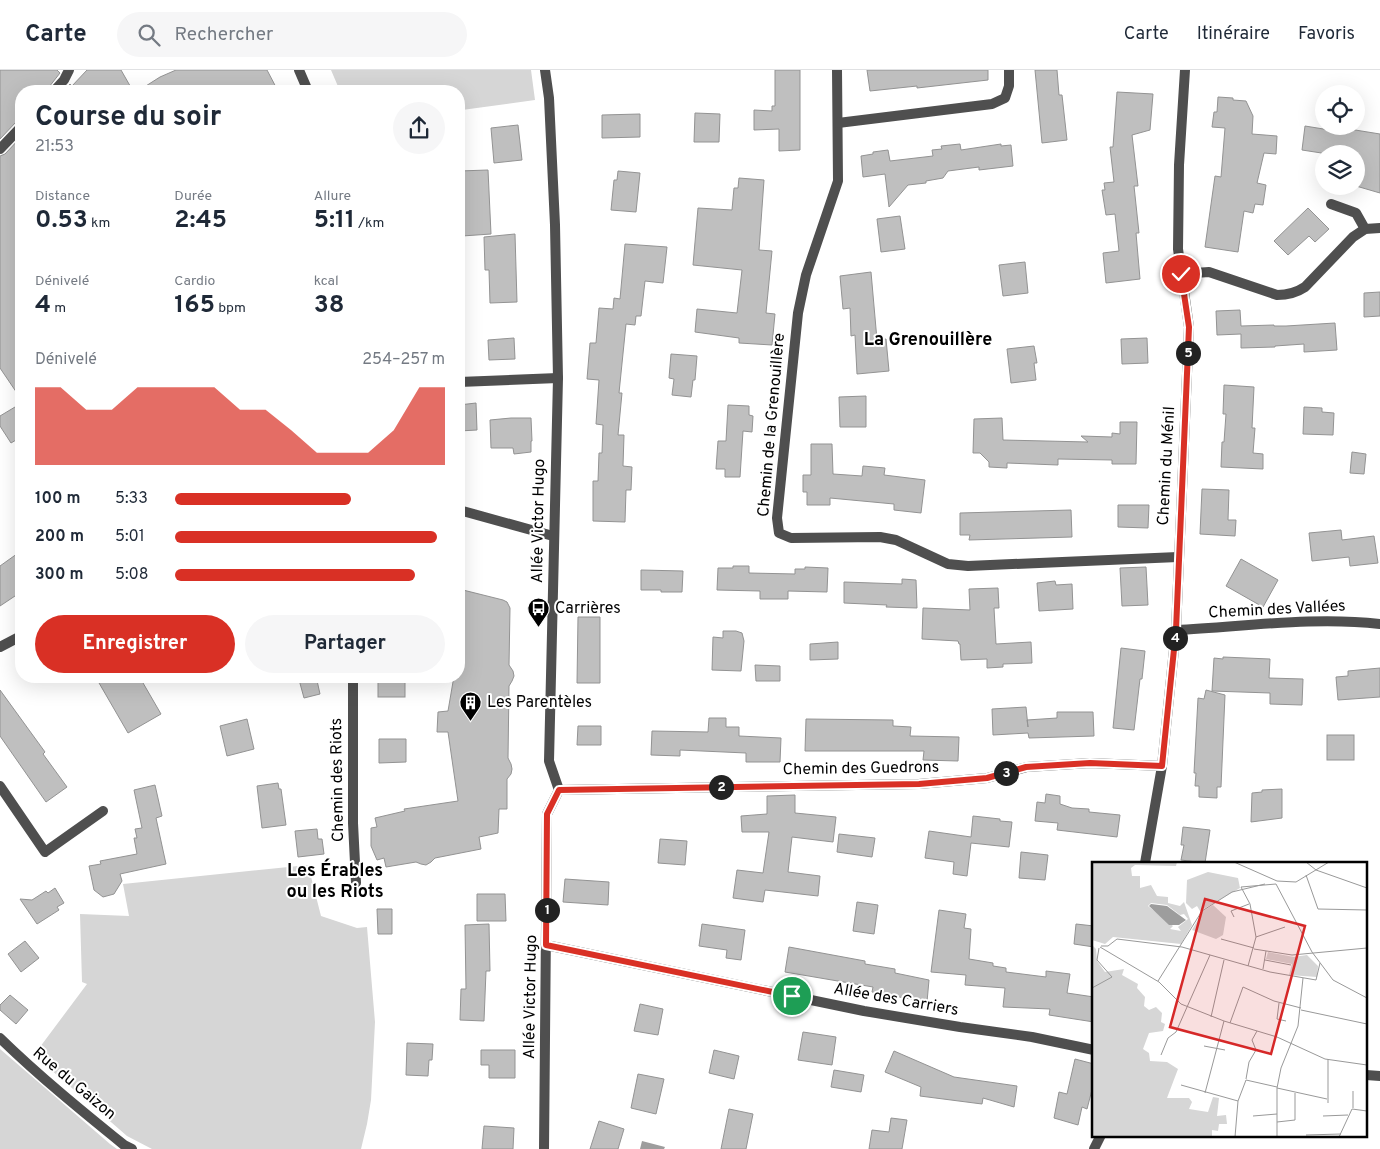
<!DOCTYPE html>
<html lang="fr">
<head>
<meta charset="utf-8">
<style>
  :root { --surface:#fff; --page:#f6f6f7; --text:#1f2937; --muted:#747a83; --line:#e0e1e3; --accent:#d93025 }
  body { margin:0; font-family:Overpass,sans-serif; background:var(--page); color:var(--text); height:100vh; display:flex; flex-direction:column; font-size:19px; white-space:nowrap }
  * { box-sizing:border-box; margin:0 }
  p { font-size:16px; color:var(--muted) }
  .icon { flex:none; width:28px; height:28px; fill:none; stroke:currentColor; stroke-width:2; stroke-linecap:round; stroke-linejoin:round }
  .map { position:relative; flex:1; overflow:hidden }
  .panel { position:absolute; left:15px; top:15px; width:450px; height:598px; display:flex; flex-direction:column; background:var(--surface); border-radius:20px; box-shadow:0 5px 20px #0002 }
  .panel>* { flex:none }
  .buttons { position:absolute; left:1315px; top:15px; display:grid; gap:10px }
  .buttons a { display:grid; place-items:center; width:50px; height:50px; border-radius:50%; background:var(--surface); box-shadow:0 5px 20px #0002; font-size:25px }
  .pin { position:absolute; display:grid; place-items:center; width:42px; height:42px; color:#fff; margin:-21px; border:2px solid #fff; border-radius:50%; box-shadow:0 1px 5px #0007 }
  .km { position:absolute; width:25px; height:25px; margin:-12px; border-radius:50%; background:#222; color:#fff; font-size:14px; line-height:25px; text-align:center }
  .round { display:grid; place-items:center; flex:none; width:52px; height:52px; border-radius:26px; background:var(--page) }
  .overview { display:flex; align-items:center; justify-content:space-between; height:85px; padding:0 20px }
  h1 { font-size:28px; font-weight:700; line-height:38px }
  .metrics { display:grid; grid-template-columns:repeat(3,1fr); gap:8px; height:85px; padding:5px 20px }
  .metrics div { display:grid; align-content:center }
  .metrics b { font-size:25px; font-weight:700 }
  .metrics small { font-size:14px; font-weight:400 }
  .metrics p { font-size:14px }
  .chart { height:140px; padding:10px 20px }
  .chart p { display:flex; justify-content:space-between }
  .chart svg { width:100%; height:90px; margin-top:5px; fill:var(--accent); opacity:.7 }
  .primary-button { display:flex; gap:10px; margin-top:auto; padding:10px 20px }
  .primary-button a { flex:1; height:58px; border-radius:30px; background:var(--accent); color:#fff; font-size:20px; font-weight:700; line-height:58px; text-align:center }
  .primary-button a+a { background:var(--page); color:var(--text) }
  ul { padding:0 20px; list-style:none; font-size:16px }
  li { display:grid; grid-template-columns:80px 60px 1fr; align-items:center; height:38px }
  li i { height:12px; border-radius:6px; background:var(--accent) }
  header { display:flex; align-items:center; gap:30px; box-sizing:border-box; height:70px; padding:0 25px; background:var(--surface); border-bottom:1px solid var(--line) }
  header strong { font-size:24px }
  nav { display:flex; gap:28px; margin-inline-start:auto; font-size:18px }
  .search { width:350px; height:45px; background:var(--page); display:flex; align-items:center; gap:12px; box-sizing:border-box; padding:0 18px; border-radius:28px; color:var(--muted); font-size:19px }
  .map>svg:first-child { display:block }
</style>
</head>
<body>
<header>
<strong>Carte</strong>
<div class="search"><svg class="icon" aria-label="search" viewBox="0 0 24 24"><circle cx="10" cy="10" r="6"/><path d="M15 15l6 6"/></svg>Rechercher</div>
<nav><a>Carte</a><a>Itinéraire</a><a>Favoris</a></nav>
</header>
<div class="map">
<svg width="1380" height="1079" viewBox="0 0 1380 1079">
  <rect width="100%" height="100%" fill="#fff"/>
  <g fill="#d6d6d6">
    <path d="M331 0H531L535 30 462 40 459 37V21H445C438 15 430 17 422 21H340Z"/>
    <polygon points="308,795 321,846 357,858 367,857 375,952 371,1030 367,1054 361,1079 152,1079 127,1066 34,985 87,914 82,912 80,844 129,846 123,814"/>
    <polygon points="0,979 110,1074 117,1079 0,1079"/>
  </g>
  <polygon fill="#9d9d9d" points="642,1071 665,1077 664,1079 640,1079"/>
  <g fill="#bfbfbf" stroke="#939393">
    <polygon points="0,0 57,0 60,3 49,17 47,21 21,21 21,50 16,52 0,69"/>
    <polygon points="87,0 121,0 133,21 63,21 70,14 72,16"/>
    <polygon points="176,0 267,0 278,21 138,21 160,7"/>
    <polygon points="775,0 800,0 800,80 779,81 779,59 754,60 754,40 772,41 772,36 775,36"/>
    <polygon points="867,0 988,0 988,10 917,18 917,16 870,21"/>
    <polygon points="1035,0 1057,0 1059,25 1062,25 1067,70 1042,73"/>
    <polygon points="1117,22 1153,24 1150,60 1132,65 1138,116 1134,116 1139,163 1136,163 1140,209 1106,213 1103,183 1119,181 1115,144 1106,145 1102,120 1105,120 1104,113 1114,112 1110,77 1113,77"/>
    <polygon points="1218,27 1233,28 1233,30 1246,31 1253,46 1252,64 1277,66 1276,84 1264,83 1257,113 1266,115 1263,135 1255,134 1253,143 1244,141 1238,182 1205,177 1215,106 1221,107 1225,58 1212,57 1214,42 1217,42"/>
    <polygon points="695,43 720,44 719,72 694,72"/>
    <polygon points="640,44 640,67 602,68 602,45"/>
    <polygon points="518,55 522,90 494,93 491,58"/>
    <polygon points="1305,56 1348,63 1349,59 1380,64 1380,123 1356,116 1356,84 1328,84 1302,80"/>
    <polygon points="21,67 21,329 0,298 0,86 5,84"/>
    <polygon points="960,74 961,80 1001,74 1001,76 1011,75 1013,96 979,100 979,97 948,101 943,108 926,111 926,113 908,115 889,137 885,104 863,107 861,86 873,84 873,82 888,80 890,91 933,86 932,80 942,79 941,76"/>
    <polygon points="488,100 491,164 462,166 459,101"/>
    <polygon points="618,101 640,103 636,142 611,140 614,110 617,110"/>
    <polygon points="739,108 764,110 759,180 772,181 766,243 775,244 772,275 739,273 739,268 695,262 697,239 737,243 742,200 693,195 698,138 732,140 734,118 738,118"/>
    <polygon points="1308,138 1329,159 1315,172 1309,166 1288,185 1274,171"/>
    <polygon points="900,146 905,179 881,182 877,149"/>
    <polygon points="515,164 517,232 490,233 489,200 485,200 484,167"/>
    <polygon points="625,174 667,177 663,213 645,211 641,246 636,246 635,255 626,254 619,323 622,323 618,365 624,365 623,396 632,397 631,420 626,420 625,452 593,451 593,411 598,411 599,383 602,383 603,355 596,354 599,310 587,309 590,273 596,273 599,238 613,239 614,228 620,229"/>
    <polygon points="1025,192 1028,223 1003,226 999,195"/>
    <polygon points="871,202 877,270 886,269 889,301 857,304 855,265 851,266 850,238 843,239 840,206"/>
    <polygon points="1380,222 1380,246 1364,247 1364,223"/>
    <polygon points="1240,240 1241,256 1274,255 1274,256 1286,256 1335,253 1337,280 1304,282 1304,274 1275,276 1275,277 1241,278 1241,264 1217,265 1216,241"/>
    <polygon points="514,268 515,289 489,290 488,270"/>
    <polygon points="1147,268 1148,293 1122,294 1121,269"/>
    <polygon points="1034,276 1037,293 1034,293 1036,310 1011,313 1007,279"/>
    <polygon points="671,284 697,286 695,310 693,310 691,327 672,325 674,309 669,308"/>
    <polygon points="1224,315 1254,317 1252,358 1255,358 1253,383 1263,384 1263,399 1221,397 1222,372 1224,372 1226,344 1223,344"/>
    <polygon points="866,326 866,357 840,357 839,327"/>
    <polygon points="476,333 477,360 459,361 459,335"/>
    <polygon points="728,335 749,336 749,345 753,346 752,362 743,361 740,407 725,407 725,399 716,399 718,371 726,371"/>
    <polygon points="15,337 21,345 21,367 11,373 0,356 0,346"/>
    <polygon points="1304,337 1322,338 1322,342 1334,343 1333,365 1303,364"/>
    <polygon points="511,348 531,348 532,371 531,371 531,382 514,384 513,378 491,378 490,350"/>
    <polygon points="1002,348 1003,370 1088,372 1081,366 1112,367 1112,363 1120,364 1120,352 1137,352 1136,394 1112,394 1112,390 1058,389 1058,395 1007,393 1007,398 989,397 989,392 980,383 973,383 974,349"/>
    <polygon points="811,374 832,374 833,404 862,406 863,396 885,398 884,405 925,410 921,443 894,440 894,434 830,428 830,435 807,435 807,422 803,422 803,405 811,405"/>
    <polygon points="1352,382 1366,384 1364,404 1350,403"/>
    <polygon points="1202,419 1229,420 1228,450 1236,450 1235,466 1200,464"/>
    <polygon points="1118,435 1149,435 1148,458 1118,457"/>
    <polygon points="1071,440 1072,467 969,470 970,465 960,465 960,443"/>
    <polygon points="1341,460 1342,470 1374,466 1378,493 1350,496 1349,487 1312,491 1309,463"/>
    <polygon points="21,481 21,522 0,536 0,496"/>
    <polygon points="1241,489 1278,510 1263,537 1226,516"/>
    <polygon points="733,496 749,496 749,503 795,504 795,499 805,499 805,497 828,498 827,522 788,521 788,529 760,529 760,521 717,520 718,498 733,498"/>
    <polygon points="1146,497 1148,535 1122,536 1120,498"/>
    <polygon points="641,500 683,501 682,522 661,522 661,520 641,520"/>
    <polygon points="902,509 916,510 917,538 886,537 887,535 844,533 844,512 902,514"/>
    <polygon points="1055,511 1056,515 1072,514 1073,539 1039,541 1037,513"/>
    <polygon points="998,518 999,538 994,538 996,574 1031,572 1032,593 1003,594 1003,597 987,598 987,589 961,590 960,574 959,574 958,571 922,569 923,538 970,540 969,519"/>
    <polygon points="459,519 503,530 507,532 510,538 509,595 513,601 514,606 512,611 509,616 508,688 511,694 512,699 511,704 507,709 507,739 499,739 498,763 479,767 481,779 435,788 431,792 426,795 421,794 416,792 386,797 384,788 377,790 371,776 371,758 377,757 375,748 405,741 404,739 458,731 448,662 437,662 438,642 448,641 454,606 459,606 459,582 461,571 459,570"/>
    <polygon points="578,547 600,547 600,613 577,613"/>
    <polygon points="723,561 736,561 742,563 744,571 741,601 712,600 713,567 723,568"/>
    <polygon points="838,572 838,589 810,590 810,574"/>
    <polygon points="1121,578 1145,581 1142,609 1140,609 1134,660 1113,658"/>
    <polygon points="1223,587 1270,589 1269,608 1303,609 1302,635 1270,634 1270,623 1212,621 1214,588 1223,589"/>
    <polygon points="755,595 780,596 780,611 756,611"/>
    <polygon points="1380,598 1380,627 1338,630 1336,607 1348,606 1348,601"/>
    <polygon points="95,606 139,606 161,644 128,663"/>
    <polygon points="298,606 316,606 320,624 304,628"/>
    <rect x="378" y="606" width="27" height="21"/>
    <polygon points="0,620 45,682 43,684 67,717 46,732 0,666"/>
    <polygon points="1206,620 1225,625 1221,717 1217,717 1217,728 1199,727 1199,716 1195,716 1196,703 1194,703 1198,628 1204,629"/>
    <polygon points="1026,637 1028,657 1027,650 1057,648 1057,642 1093,642 1094,666 1029,668 1028,663 993,665 992,639"/>
    <polygon points="709,648 726,648 726,657 739,657 739,666 781,668 780,692 746,692 746,683 680,680 680,686 651,685 652,661 708,662"/>
    <polygon points="247,649 254,679 227,686 220,656"/>
    <polygon points="806,649 893,650 893,656 911,657 910,666 959,667 958,691 923,690 924,681 805,681"/>
    <polygon points="578,656 601,656 601,675 577,675"/>
    <rect x="1327" y="665" width="27" height="25"/>
    <polygon points="379,669 406,669 406,692 379,693"/>
    <polygon points="278,713 279,719 281,719 286,755 262,758 257,716"/>
    <polygon points="155,715 162,746 156,748 166,794 120,804 122,811 114,824 103,827 94,820 89,796 101,794 100,791 137,784 134,768 137,768 135,759 142,758 134,720"/>
    <polygon points="1282,719 1282,748 1251,752 1252,723 1262,722 1262,720"/>
    <polygon points="1046,724 1060,726 1060,734 1072,738 1089,739 1089,742 1120,745 1117,767 1057,760 1058,753 1035,751 1037,732 1045,733"/>
    <polygon points="795,725 795,743 836,747 833,772 792,767 788,802 820,806 818,826 765,820 763,832 733,828 737,800 763,803 769,762 742,762 741,746 767,744 767,726"/>
    <polygon points="973,746 1000,749 1000,751 1012,752 1009,777 971,773 967,806 953,804 954,792 925,788 929,761 971,767"/>
    <polygon points="1183,757 1210,760 1205,793 1181,790 1184,775 1181,775"/>
    <polygon points="317,759 318,769 322,769 324,784 298,787 295,761"/>
    <polygon points="839,764 875,768 872,787 837,782"/>
    <polygon points="660,769 687,771 685,795 658,793"/>
    <polygon points="1021,782 1048,785 1045,810 1019,808"/>
    <polygon points="565,809 609,812 608,835 563,832"/>
    <polygon points="55,818 64,833 57,837 59,840 37,854 20,829 32,830 46,821 48,823"/>
    <polygon points="477,824 505,824 506,851 477,851"/>
    <polygon points="857,832 878,835 874,864 853,861"/>
    <polygon points="377,839 392,839 392,864 378,864"/>
    <polygon points="939,840 966,844 964,858 971,859 969,889 993,893 993,896 1006,898 1006,902 1046,907 1046,901 1070,904 1067,923 1094,927 1094,952 1049,945 1050,939 1003,937 1005,918 965,915 966,905 931,902"/>
    <polygon points="489,854 490,901 486,901 484,951 460,950 461,919 466,919 465,855"/>
    <polygon points="702,854 745,860 741,890 726,888 727,880 699,876"/>
    <polygon points="1076,854 1094,856 1094,877 1074,874"/>
    <polygon points="25,871 39,888 21,902 8,884"/>
    <polygon points="789,877 865,891 865,894 895,899 895,903 929,910 927,932 872,922 873,917 785,902"/>
    <polygon points="10,925 28,940 16,954 0,940 0,935"/>
    <polygon points="640,934 663,939 658,965 634,961"/>
    <polygon points="803,962 836,967 832,995 798,990"/>
    <polygon points="407,973 433,974 432,990 429,990 428,1006 406,1005"/>
    <polygon points="481,980 515,980 515,1008 489,1008 489,995 481,995"/>
    <polygon points="714,980 739,986 734,1009 709,1003"/>
    <polygon points="894,981 954,1007 1017,1016 1014,1037 983,1028 982,1034 920,1026 921,1017 885,1002"/>
    <polygon points="1075,989 1094,994 1094,1012 1087,1039 1082,1037 1078,1055 1054,1048 1059,1022 1067,1024"/>
    <polygon points="834,1000 864,1005 861,1022 831,1017"/>
    <polygon points="638,1004 664,1009 656,1044 631,1038"/>
    <polygon points="729,1039 753,1044 746,1079 721,1079"/>
    <polygon points="891,1048 907,1050 902,1079 869,1079 872,1060 889,1062"/>
    <polygon points="599,1051 624,1059 618,1079 590,1079"/>
    <polygon points="484,1056 514,1058 513,1079 482,1079"/>
  </g>
  <g fill="none" stroke-linecap="round" stroke-linejoin="round">
    <g stroke="#4f4f4f" stroke-width="10">
      <polyline points="299,0 308,21"/>
      <polyline points="837,0 838,111 806,205 798,243 777,448 779,463 791,468 880,467 896,470 948,494 968,496 1178,487"/>
      <polyline points="54,21 64,10 69,0"/>
      <polyline points="838,53 992,34 1005,28 1009,16 1009,0"/>
      <polyline points="0,79 21,57"/>
      <polyline points="1331,134 1356,143 1365,159"/>
      <path d="M1181 204 1209 202 1277 225C1288 225 1296 223 1305 217L1353 167 1365 159 1380 158"/>
      <polyline points="459,312 558,308"/>
      <polyline points="459,440 553,466"/>
      <path d="M1176 560C1243 557 1313 546 1380 554"/>
      <polyline points="0,577 21,566"/>
      <polyline points="353,606 353,753 356,813"/>
      <polyline points="0,716 45,782 103,741"/>
      <polyline points="559,720 919,714 987,708 1027,697 1090,693 1162,696"/>
      <polyline points="1145,793 1162,696 1176,560 1189,257 1178,179 1179,95 1185,0"/>
      <polyline points="546,875 864,941 960,957 1032,967 1094,980"/>
      <path d="M0 968C39 1006 82 1041 124 1075L132 1079"/>
      <polyline points="1366,1005 1380,1006"/>
      <polyline points="544,1079 547,744 559,720 549,691 558,308 555,155 549,28 545,0"/>
      <polyline points="1094,1079 1101,1065"/>
    </g>
  </g>
  <g fill="none" stroke-linecap="round" stroke-linejoin="round">
    <defs>
      <polyline id="route" points="792,926 546,875 547,744 559,720 919,714 987,708 1026,697 1090,693 1162,696 1176,560 1189,257 1181,204"/>
    </defs>
    <use href="#route" stroke="#fff" stroke-width="10"/>
    <use href="#route" stroke="#d93025" stroke-width="6"/>
  </g>
  <defs>
    <symbol id="bus-pin" viewBox="-11 -11 22 30"><path d="M0 17L-7.5 6A9.5 9.5 0 1 1 7.5 6Z" fill="#000" stroke="#fff"/><path d="M-5-6H5V4H4V6H2V4H-2V6H-4V4H-5ZM-3.5-4V0h7V-4ZM-3.5 1.2v1.5H-2V1.2ZM2 1.2v1.5H3.5V1.2Z" fill="#fff"/></symbol>
    <symbol id="building-pin" viewBox="-11 -11 22 30"><path d="M0 17L-7.5 6A9.5 9.5 0 1 1 7.5 6Z" fill="#000" stroke="#fff"/><path d="M-4-6H4V6H1V3H-1V6H-4ZM-2.5-4.3h1.7v1.8h-1.7ZM.8-4.3h1.7v1.8H.8ZM-2.5-1h1.7V.8h-1.7ZM.8-1h1.7V.8H.8Z" fill="#fff"/></symbol>
  </defs>
  <g fill-rule="evenodd">
    <use href="#bus-pin" x="526" y="526" width="25" height="34"/>
    <use href="#building-pin" x="458" y="620" width="25" height="34"/>
  </g>
  <g text-anchor="middle" dominant-baseline="central" stroke-width="4" stroke-linejoin="round" paint-order="stroke">
    <g font-size="16" fill="#000" stroke="#fff">
      <text transform="translate(772 355) rotate(-85)">Chemin de la Grenouillère</text>
      <text transform="translate(1167 396) rotate(-87)">Chemin du Ménil</text>
      <text transform="translate(539 451) rotate(-89)">Allée Victor Hugo</text>
      <text transform="translate(1277 540) rotate(-3)">Chemin des Vallées</text>
      <text transform="translate(861 699) rotate(-1)">Chemin des Guedrons</text>
      <text transform="translate(338 710) rotate(-91)">Chemin des Riots</text>
      <text transform="translate(531 927) rotate(-89)">Allée Victor Hugo</text>
      <text transform="translate(896 930) rotate(10)">Allée des Carriers</text>
      <text transform="translate(74 1014) rotate(40)">Rue du Gaizon</text>
    </g>
    <g font-size="16" fill="#000" stroke="#fff" text-anchor="start">
      <text x="555" y="539">Carrières</text>
      <text x="487" y="633">Les Parentèles</text>
    </g>
    <g font-size="18" font-weight="bold" fill="#000" stroke="#fff">
      <text x="928" y="270">La Grenouillère</text>
      <text x="335" y="801">Les Érables<tspan x="335" dy="21">ou les Riots</tspan></text>
    </g>
  </g>
  <g transform="translate(1092 792)">
    <rect width="275" height="275" fill="#fff"/>
    <path d="M0 0H85L84 4 43 3 39 6 40 14H48V26L59 23 65 34 76 35V41L88 44 92 40 100 63 89 82 21 75 13 82 0 78ZM59 41 75 43 88 53 92 52 96 57 86 65 89 69 78 67 81 64 56 44ZM116 10 146 16 148 26 108 49 105 44 100 47 94 41 95 18ZM121 43 134 55 131 73 124 77 100 68 111 49ZM0 83 4 87 5 99 13 110 32 107 30 113 46 122 45 126 53 135 52 144 57 148 64 145 70 151 69 160 73 162 71 169 57 171 51 187 57 191 58 199 75 200 86 207 75 236H97L100 240 97 247 116 250 121 235 127 236 125 254 134 253 135 262H127L126 269 120 268V275H0ZM176 90 202 95 215 93 226 104 225 115 197 113 200 102 174 97Z" fill="#d6d6d6" fill-rule="evenodd"/>
    <path d="M59 42 75 44 94 58 87 63H77L57 44Z" fill="#9d9d9d"/>
    <path fill="none" stroke="#999" stroke-width="1" d="M142 0 185 19M214 0 224 8 275 26M214 13 226 47 275 48M185 19 204 20 237 0M184 22 220 90 241 118 275 136M142 55 139 49 157 42M164 75 193 65M129 77 162 86M9 84H16L25 77 90 85 178 110 224 118 228 101M8 85 67 120 89 142 132 159 185 175 233 197 275 203M162 87 200 93 275 86M173 98 199 103M156 104 164 75 158 42 149 25 184 22M171 107 174 89M66 119 110 49 140 30 173 22M0 126 20 115 5 98 7 86M187 141 185 157 194 159M209 148 275 162M119 155 132 98M138 161 151 125 182 139 209 146M112 184 133 188M69 193 76 176 84 170 118 93M154 217 157 200 164 188 160 178 165 169M89 223 146 239M185 226 235 237M113 231 132 159M236 241V197M261 246V229M161 254 185 252M231 254 256 253M185 260 203 258V231M214 273 249 272M143 275 146 239 154 218 185 225M185 275V226L189 206 206 164 211 116M247 275 260 247 275 249"/>
    <path fill="#d62828" fill-opacity="0.15" stroke="#d62828" stroke-width="2.5" d="M113 37 213 64 179 192 78 165Z"/>
    <rect width="275" height="275" fill="none" stroke="#000" stroke-width="2.5"/>
  </g>
</svg>
<div class="buttons">
<a><svg class="icon" aria-label="locate" viewBox="0 0 24 24"><circle cx="12" cy="12" r="6"/><path d="M12 2v4M12 18v4M2 12h4M18 12h4"/></svg></a>
<a><svg class="icon" aria-label="layers" viewBox="0 0 24 24"><path d="M12 4l9 5-9 5-9-5zM3 14l9 5 9-5"/></svg></a>
</div>
<div class="pin" style="left:792px;top:926px;background:#1e9e55"><svg class="icon" aria-label="arrive" viewBox="0 0 24 24"><path d="M6 21V4h12l-3 4 3 4H6"/></svg></div>
<div class="pin" style="left:1181px;top:204px;background:#d93025"><svg class="icon" aria-label="check" viewBox="0 0 24 24"><path d="M5 12l5 5 9-10"/></svg></div>
<b class="km" style="left:547px;top:840px">1</b>
<b class="km" style="left:721px;top:717px">2</b>
<b class="km" style="left:1006px;top:703px">3</b>
<b class="km" style="left:1175px;top:568px">4</b>
<b class="km" style="left:1188px;top:283px">5</b>
<section class="panel">
<div class="overview"><div><h1>Course du soir</h1><p>21:53</p></div><a class="round"><svg class="icon" aria-label="share" viewBox="0 0 24 24"><path d="M12 15V3M7 8l5-5 5 5M5 13v7h14v-7"/></svg></a></div>
<div class="metrics">
<div><p>Distance</p><b>0.53<small> km</small></b></div>
<div><p>Durée</p><b>2:45</b></div>
<div><p>Allure</p><b>5:11<small> /km</small></b></div>
</div>
<div class="metrics">
<div><p>Dénivelé</p><b>4<small> m</small></b></div>
<div><p>Cardio</p><b>165<small> bpm</small></b></div>
<div><p>kcal</p><b>38</b></div>
</div>
<div class="chart"><p><span>Dénivelé</span>254–257 m</p>
<svg viewBox="0 0 160 44" preserveAspectRatio="none"><path d="M0 44V6L10 6L20 17L30 17L40 6L50 6L60 6L70 6L80 17L90 17L100 27L110 38L120 38L130 38L140 27L150 6L160 6V44z"/></svg>
</div>
<ul>
<li><b>100 m</b>5:33<i style="width:65%"></i></li>
<li><b>200 m</b>5:01<i style="width:97%"></i></li>
<li><b>300 m</b>5:08<i style="width:89%"></i></li>
</ul>
<div class="primary-button"><a>Enregistrer</a><a>Partager</a></div>
</section>
</div>
</body>
</html>
